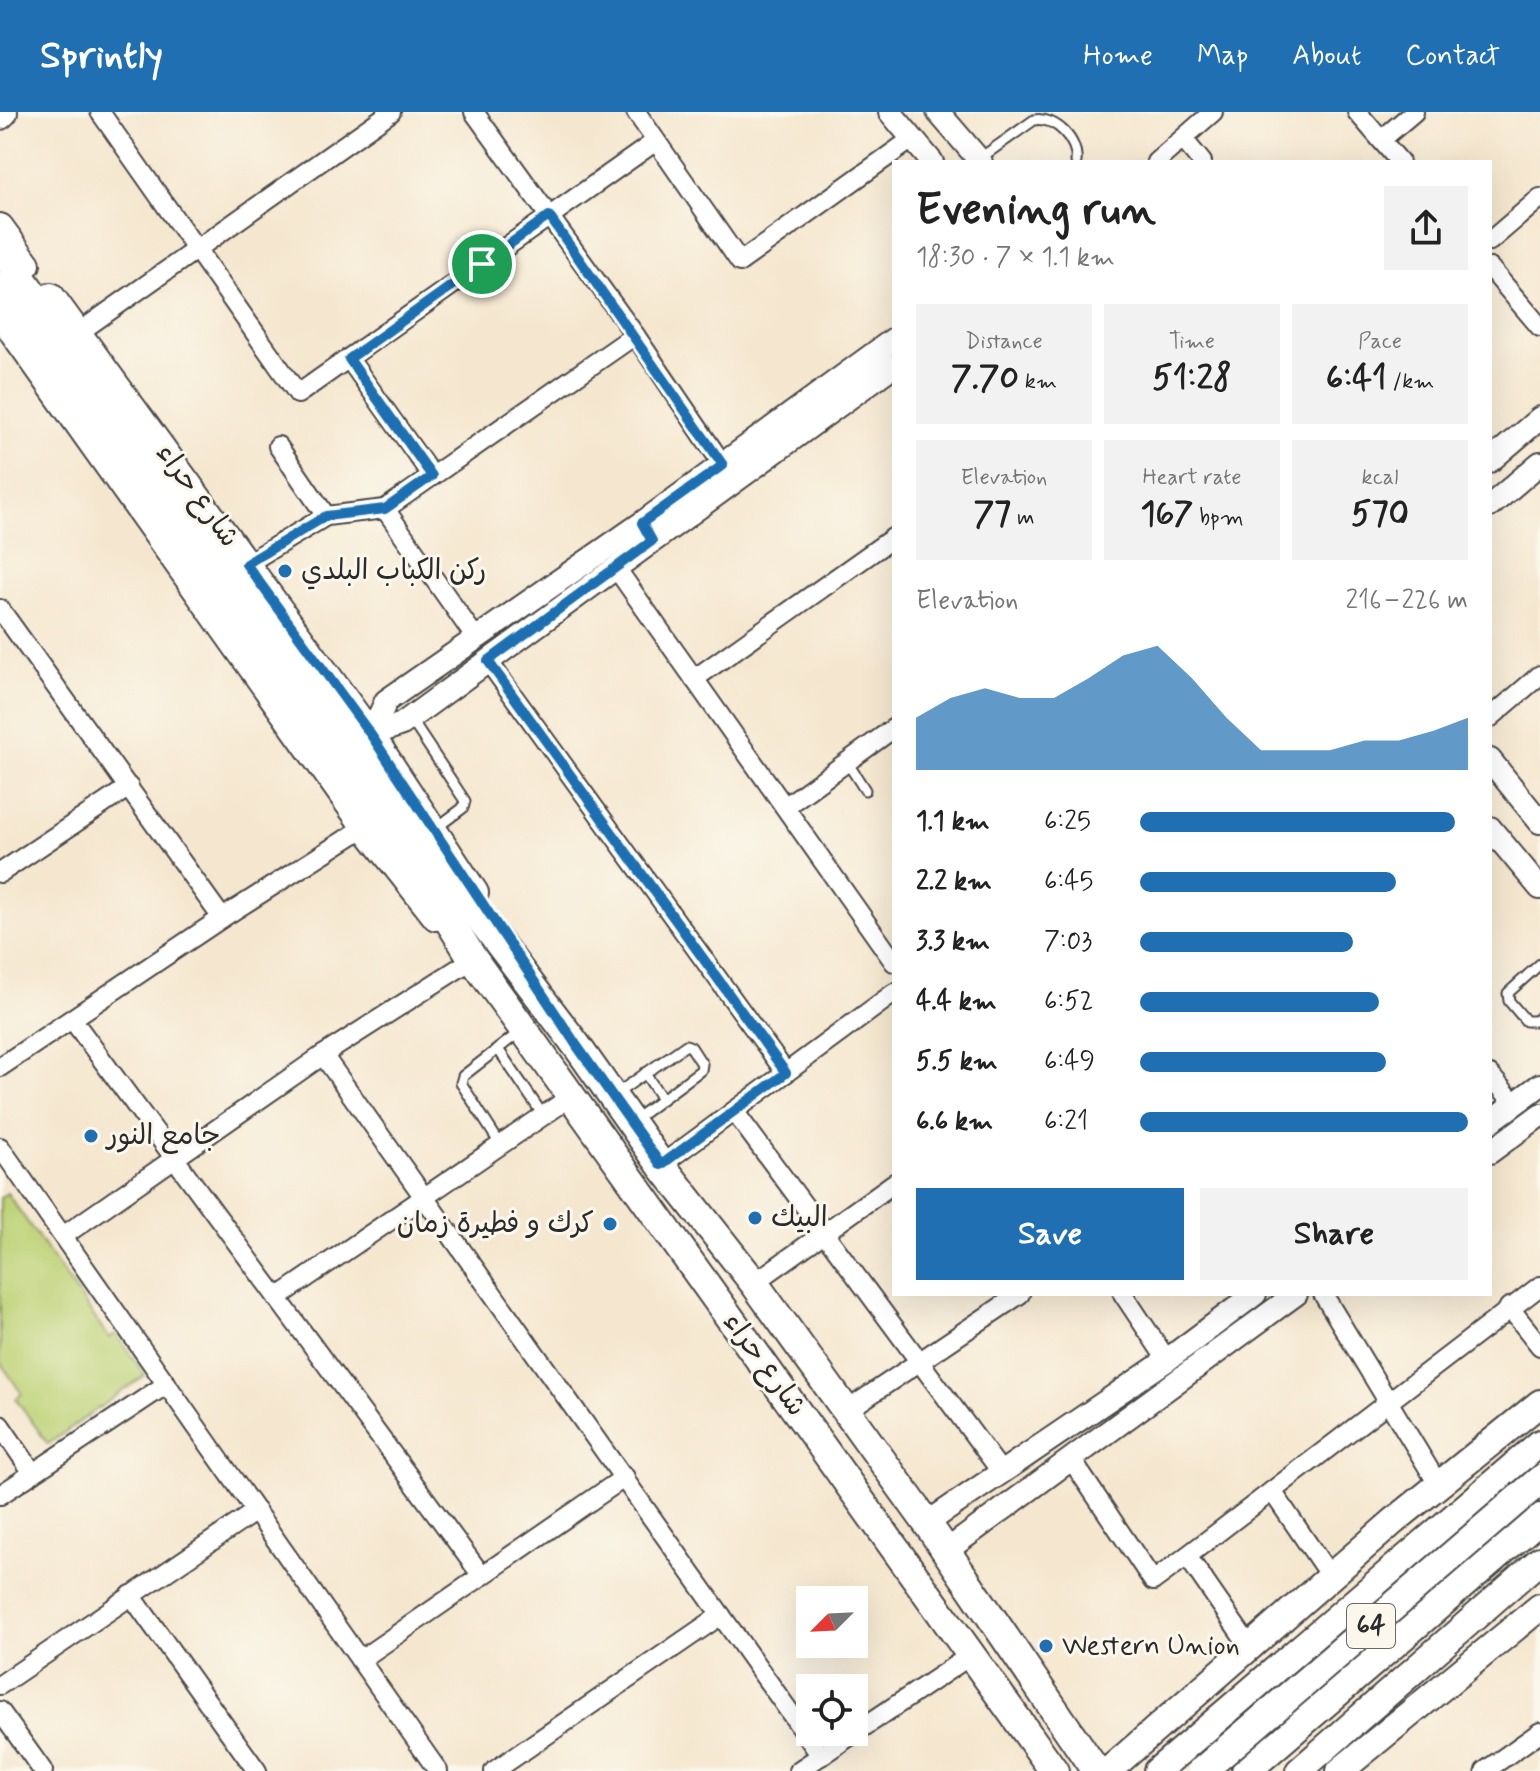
<!DOCTYPE html>
<html lang="en">
<head>
<meta charset="utf-8">
<style>
  :root { --surface:#fff; --page:#f2f2f2; --text:#222; --muted:#767676; --accent:#1f6fb2 }
  body { margin:0; font-family:Mynerve,"Playpen Sans Arabic",sans-serif; background:var(--page); color:var(--text); height:100vh; display:flex; flex-direction:column; font-size:30px; white-space:nowrap }
  * { box-sizing:border-box; margin:0 }
  p { font-size:26px; color:var(--muted) }
  .icon { flex:none; width:44px; height:44px; fill:none; stroke:currentColor; stroke-width:2; stroke-linecap:round; stroke-linejoin:round }
  .map { position:relative; flex:1; overflow:hidden }
  .panel { position:absolute; left:892px; top:48px; width:600px; height:1136px; display:flex; flex-direction:column; background:var(--surface); border-radius:0px; box-shadow:0 8px 32px #0002 }
  .panel>* { flex:none }
  .needle { width:52px; rotate:246deg }
  .controls { position:absolute; left:796px; top:1474px; display:grid; gap:16px }
  .controls a { display:grid; place-items:center; width:72px; height:72px; border-radius:0px; background:var(--surface); box-shadow:0 8px 32px #0002; font-size:40px }
  .pin { position:absolute; display:grid; place-items:center; width:68px; height:68px; color:#fff; margin:-34px; border:4px solid #fff; border-radius:50%; box-shadow:0 2px 8px #0007 }
  .round { display:grid; place-items:center; flex:none; width:84px; height:84px; border-radius:0px; background:var(--page) }
  .headline { display:flex; align-items:center; justify-content:space-between; height:136px; padding:0 24px }
  h1 { font-size:44px; font-weight:800; line-height:60px }
  .metrics { display:grid; grid-template-columns:repeat(3,1fr); gap:12px; height:136px; padding:8px 24px }
  .metrics div { display:grid; align-content:center; border-radius:0px; background:var(--page); text-align:center }
  .metrics b { font-size:34px; font-weight:800 }
  .metrics small { font-size:22px; font-weight:400 }
  .metrics p { font-size:22px }
  .chart { height:224px; padding:16px 24px }
  .chart p { display:flex; justify-content:space-between }
  .chart svg { width:100%; height:144px; margin-top:8px; fill:var(--accent); opacity:.7 }
  .action { display:flex; gap:16px; margin-top:auto; padding:16px 24px }
  .action a { flex:1; height:92px; border-radius:0px; background:var(--accent); color:#fff; font-size:32px; font-weight:800; line-height:92px; text-align:center }
  .action a+a { background:var(--page); color:var(--text) }
  ul { padding:0 24px; list-style:none; font-size:26px }
  li { display:grid; grid-template-columns:128px 96px 1fr; align-items:center; height:60px }
  li i { height:20px; border-radius:10px; background:var(--accent) }
  header { display:flex; align-items:center; gap:48px; box-sizing:border-box; height:112px; padding:0 40px; background:var(--accent); color:#fff }
  header strong { font-size:38px }
  nav { display:flex; gap:44px; margin-inline-start:auto; font-size:28px }
  .map>svg:first-child { display:block }
</style>
</head>
<body>
<header>
<strong>Sprintly</strong>
<nav><a>Home</a><a>Map</a><a>About</a><a>Contact</a></nav>
</header>
<div class="map">
<svg width="1540" height="1659" viewBox="0 0 1540 1659">
  <rect width="100%" height="100%" fill="#fbf7ec"/>
  <filter id="ink" filterUnits="userSpaceOnUse"><feTurbulence type="fractalNoise" baseFrequency=".0125" numOctaves="2"/><feDisplacementMap in="SourceGraphic" scale="16" xChannelSelector="R" yChannelSelector="G"/><feConvolveMatrix kernelMatrix="1 2 1 2 8 2 1 2 1" color-interpolation-filters="sRGB"/></filter>
  <filter id="wash" filterUnits="userSpaceOnUse"><feTurbulence type="fractalNoise" baseFrequency=".006" numOctaves="4" result="noise"/><feDisplacementMap in="SourceGraphic" scale="32" xChannelSelector="R" yChannelSelector="G"/><feGaussianBlur stdDeviation="1.8" result="paint"/><feColorMatrix in="noise" values="0 0 0 0 0 0 0 0 0 0 0 0 0 0 0 0 0 1.4 0 .05"/><feComposite in="paint" operator="in"/></filter>
  <g filter="url(#wash)">
    <rect width="100%" height="100%" fill="#f5e7cf"/>
    <polygon fill="#bdd276" stroke="#747e50" stroke-width="2" points="7,1081 109,1226 116,1222 145,1263 48,1332 16,1287 22,1282 0,1250 0,1086"/>
  </g>
  <g filter="url(#ink)">
    <g fill="none" stroke-linecap="round" stroke-linejoin="round">
      <defs>
        <g id="service">
          <path d="M979 47 1034 8C1055 4 1079 29 1076 50"/>
          <polyline points="410,606 465,689 463,696 436,716"/>
          <polyline points="847,650 865,678"/>
          <polyline points="1540,852 1508,881 1509,889 1526,909 1535,909 1540,905"/>
          <polyline points="498,937 543,1003"/>
          <polyline points="645,961 662,987"/>
          <polyline points="616,982 686,933 691,935 702,952 701,958 634,1008"/>
          <polyline points="500,1032 461,971 463,964 521,919"/>
        </g>
        <g id="minor">
          <polyline points="100,0 298,282 656,29"/>
          <polyline points="474,0 635,223 723,353"/>
          <polyline points="636,0 740,150 912,27"/>
          <polyline points="1357,0 1400,50"/>
          <polyline points="1183,27 1202,50"/>
          <polyline points="1381,28 1414,0"/>
          <polyline points="1156,50 1213,0"/>
          <polyline points="1490,129 1540,86"/>
          <polyline points="1490,156 1540,215"/>
          <polyline points="78,221 391,0"/>
          <polyline points="349,247 432,364"/>
          <polyline points="278,334 326,404 385,397 475,525"/>
          <polyline points="385,397 635,223"/>
          <polyline points="246,452 326,404"/>
          <polyline points="616,456 894,850"/>
          <polyline points="0,497 222,806"/>
          <polyline points="488,549 786,961"/>
          <polyline points="694,567 894,425"/>
          <polyline points="1490,606 1540,563"/>
          <polyline points="786,694 894,616"/>
          <polyline points="0,761 129,675"/>
          <polyline points="72,907 482,1464"/>
          <polyline points="323,943 821,1644"/>
          <polyline points="0,955 222,806 365,715"/>
          <polyline points="1490,963 1515,992"/>
          <polyline points="734,999 1002,1361"/>
          <polyline points="0,1035 438,1659"/>
          <polyline points="661,1053 894,881"/>
          <polyline points="63,1124 323,943 473,847"/>
          <polyline points="754,1171 894,1071"/>
          <polyline points="1123,1182 1167,1248"/>
          <polyline points="1323,1182 1438,1372"/>
          <polyline points="277,1186 572,984"/>
          <polyline points="1509,1195 1540,1234"/>
          <polyline points="846,1299 1020,1182"/>
          <polyline points="0,1313 33,1361"/>
          <polyline points="1071,1347 1153,1469 1187,1444 1250,1535"/>
          <polyline points="1272,1379 1330,1464"/>
          <polyline points="0,1383 167,1272"/>
          <polyline points="1187,1444 1540,1174"/>
          <polyline points="131,1483 257,1659"/>
          <polyline points="360,1548 625,1365"/>
          <polyline points="0,1573 256,1399"/>
          <polyline points="0,1599 43,1659"/>
          <polyline points="494,1659 721,1503"/>
          <polyline points="798,1659 971,1543"/>
          <polyline points="1485,1659 1540,1620"/>
        </g>
        <g id="tertiary">
          <polyline points="890,0 932,50"/>
          <polyline points="938,0 981,50"/>
          <polyline points="1490,349 1540,306"/>
          <polyline points="1490,394 1540,351"/>
          <polyline points="371,623 386,589 642,411 894,227"/>
          <polyline points="371,623 402,612 894,253"/>
          <polyline points="1490,648 1540,710"/>
          <polyline points="1490,716 1540,776"/>
          <polyline points="1490,1010 1540,973"/>
          <polyline points="1490,1040 1540,1003"/>
          <polyline points="927,1411 1167,1248 1255,1182"/>
          <polyline points="946,1439 1296,1182"/>
        </g>
        <g id="secondary">
          <polyline points="0,115 27,152"/>
          <polyline points="51,184 371,623 475,781"/>
          <polyline points="0,202 365,715 436,805"/>
          <polyline points="1108,1659 1394,1409 1540,1291"/>
          <polyline points="1157,1659 1540,1331"/>
          <polyline points="1299,1659 1540,1448"/>
          <polyline points="1340,1659 1540,1495"/>
        </g>
        <g id="primary">
          <polyline points="0,3 3,0"/>
          <polyline points="0,136 438,751 577,934 661,1053 754,1171 927,1411 1096,1659"/>
          <polyline points="0,174 423,767 473,847 1054,1659"/>
          <polyline points="1246,1659 1540,1406"/>
        </g>
      </defs>
      <use href="#service" stroke="#494744" stroke-width="13"/>
      <use href="#minor" stroke="#494744" stroke-width="22"/>
      <use href="#tertiary" stroke="#494744" stroke-width="26"/>
      <use href="#secondary" stroke="#494744" stroke-width="30"/>
      <use href="#primary" stroke="#494744" stroke-width="32"/>
      <use href="#service" stroke="#fff" stroke-width="9"/>
      <use href="#minor" stroke="#fff" stroke-width="18"/>
      <use href="#tertiary" stroke="#fff" stroke-width="22"/>
      <use href="#secondary" stroke="#fff" stroke-width="26"/>
      <use href="#primary" stroke="#fff" stroke-width="28"/>
      <defs>
        <polyline id="primary-bridge" points="1202,1659 1540,1368"/>
      </defs>
      <use href="#primary-bridge" stroke="#494744" stroke-width="32" stroke-linecap="butt"/>
      <use href="#primary-bridge" stroke="#fff" stroke-width="28"/>
    </g>
  </g>
  <g fill="none" stroke-linecap="round" stroke-linejoin="round" filter="url(#ink)">
    <defs>
      <polygon id="route" points="549,104 723,353 642,411 652,429 488,549 786,961 661,1053 577,934 371,623 246,452 326,404 385,397 432,364 349,247"/>
    </defs>
    <use href="#route" stroke="#fff" stroke-width="16"/>
    <use href="#route" stroke="#1f6fb2" stroke-width="10"/>
  </g>
  <g fill="#1f6fb2" stroke="#fbf7ec" stroke-width="3">
    <circle cx="285" cy="459" r="8"/>
    <circle cx="91" cy="1024" r="8"/>
    <circle cx="755" cy="1106" r="8"/>
    <circle cx="610" cy="1112" r="8"/>
    <circle cx="1046" cy="1534" r="8"/>
  </g>
  <g text-anchor="middle" dominant-baseline="central" stroke-width="6" stroke-linejoin="round" paint-order="stroke">
    <rect fill="#fbf7ec" stroke="#696865" stroke-width="2" x="1347" y="1492" width="48" height="44" rx="6"/>
    <g font-size="26" font-weight="bold" fill="#2b2b2b">
      <text x="1371" y="1514">64</text>
    </g>
    <g font-size="28" fill="#2b2b2b" stroke="#fbf7ec">
      <text transform="translate(197 384) rotate(54)">شارع حراء</text>
      <text transform="translate(764 1253) rotate(54)">شارع حراء</text>
    </g>
    <g font-size="28" fill="#2b2b2b" stroke="#fbf7ec" text-anchor="start">
      <text x="301" y="459">ركن الكباب البلدي</text>
      <text x="107" y="1024">جامع النور</text>
      <text x="771" y="1106">البيك</text>
      <text x="594" y="1112" text-anchor="end">كرك و فطيرة زمان</text>
      <text x="1062" y="1534">Western Union</text>
    </g>
  </g>
</svg>
<div class="controls">
<a><svg class="needle" viewBox="-14 -14 28 28"><path d="M0-13l5 13h-10z" fill="#e53935"/><path d="M0 13l5-13h-10z" fill="#767676"/></svg></a>
<a><svg class="icon" aria-label="locate" viewBox="0 0 24 24"><circle cx="12" cy="12" r="6"/><path d="M12 2v4M12 18v4M2 12h4M18 12h4"/></svg></a>
</div>
<div class="pin" style="left:482px;top:152px;background:#1e9e55"><svg class="icon" aria-label="arrive" viewBox="0 0 24 24"><path d="M6 21V4h12l-3 4 3 4H6"/></svg></div>
<section class="panel">
<div class="headline"><div><h1>Evening run</h1><p>18:30 · 7 × 1.1 km</p></div><a class="round"><svg class="icon" aria-label="share" viewBox="0 0 24 24"><path d="M12 15V3M7 8l5-5 5 5M5 13v7h14v-7"/></svg></a></div>
<div class="metrics">
<div><p>Distance</p><b>7.70<small> km</small></b></div>
<div><p>Time</p><b>51:28</b></div>
<div><p>Pace</p><b>6:41<small> /km</small></b></div>
</div>
<div class="metrics">
<div><p>Elevation</p><b>77<small> m</small></b></div>
<div><p>Heart rate</p><b>167<small> bpm</small></b></div>
<div><p>kcal</p><b>570</b></div>
</div>
<div class="chart"><p><span>Elevation</span>216–226 m</p>
<svg viewBox="0 0 160 44" preserveAspectRatio="none"><path d="M0 44V28L10 22L20 19L30 22L40 22L50 16L60 9L70 6L80 16L90 28L100 38L110 38L120 38L130 35L140 35L150 32L160 28V44z"/></svg>
</div>
<ul>
<li><b>1.1 km</b>6:25<i style="width:96%"></i></li>
<li><b>2.2 km</b>6:45<i style="width:78%"></i></li>
<li><b>3.3 km</b>7:03<i style="width:65%"></i></li>
<li><b>4.4 km</b>6:52<i style="width:73%"></i></li>
<li><b>5.5 km</b>6:49<i style="width:75%"></i></li>
<li><b>6.6 km</b>6:21<i style="width:100%"></i></li>
</ul>
<div class="action"><a>Save</a><a>Share</a></div>
</section>
</div>
</body>
</html>
